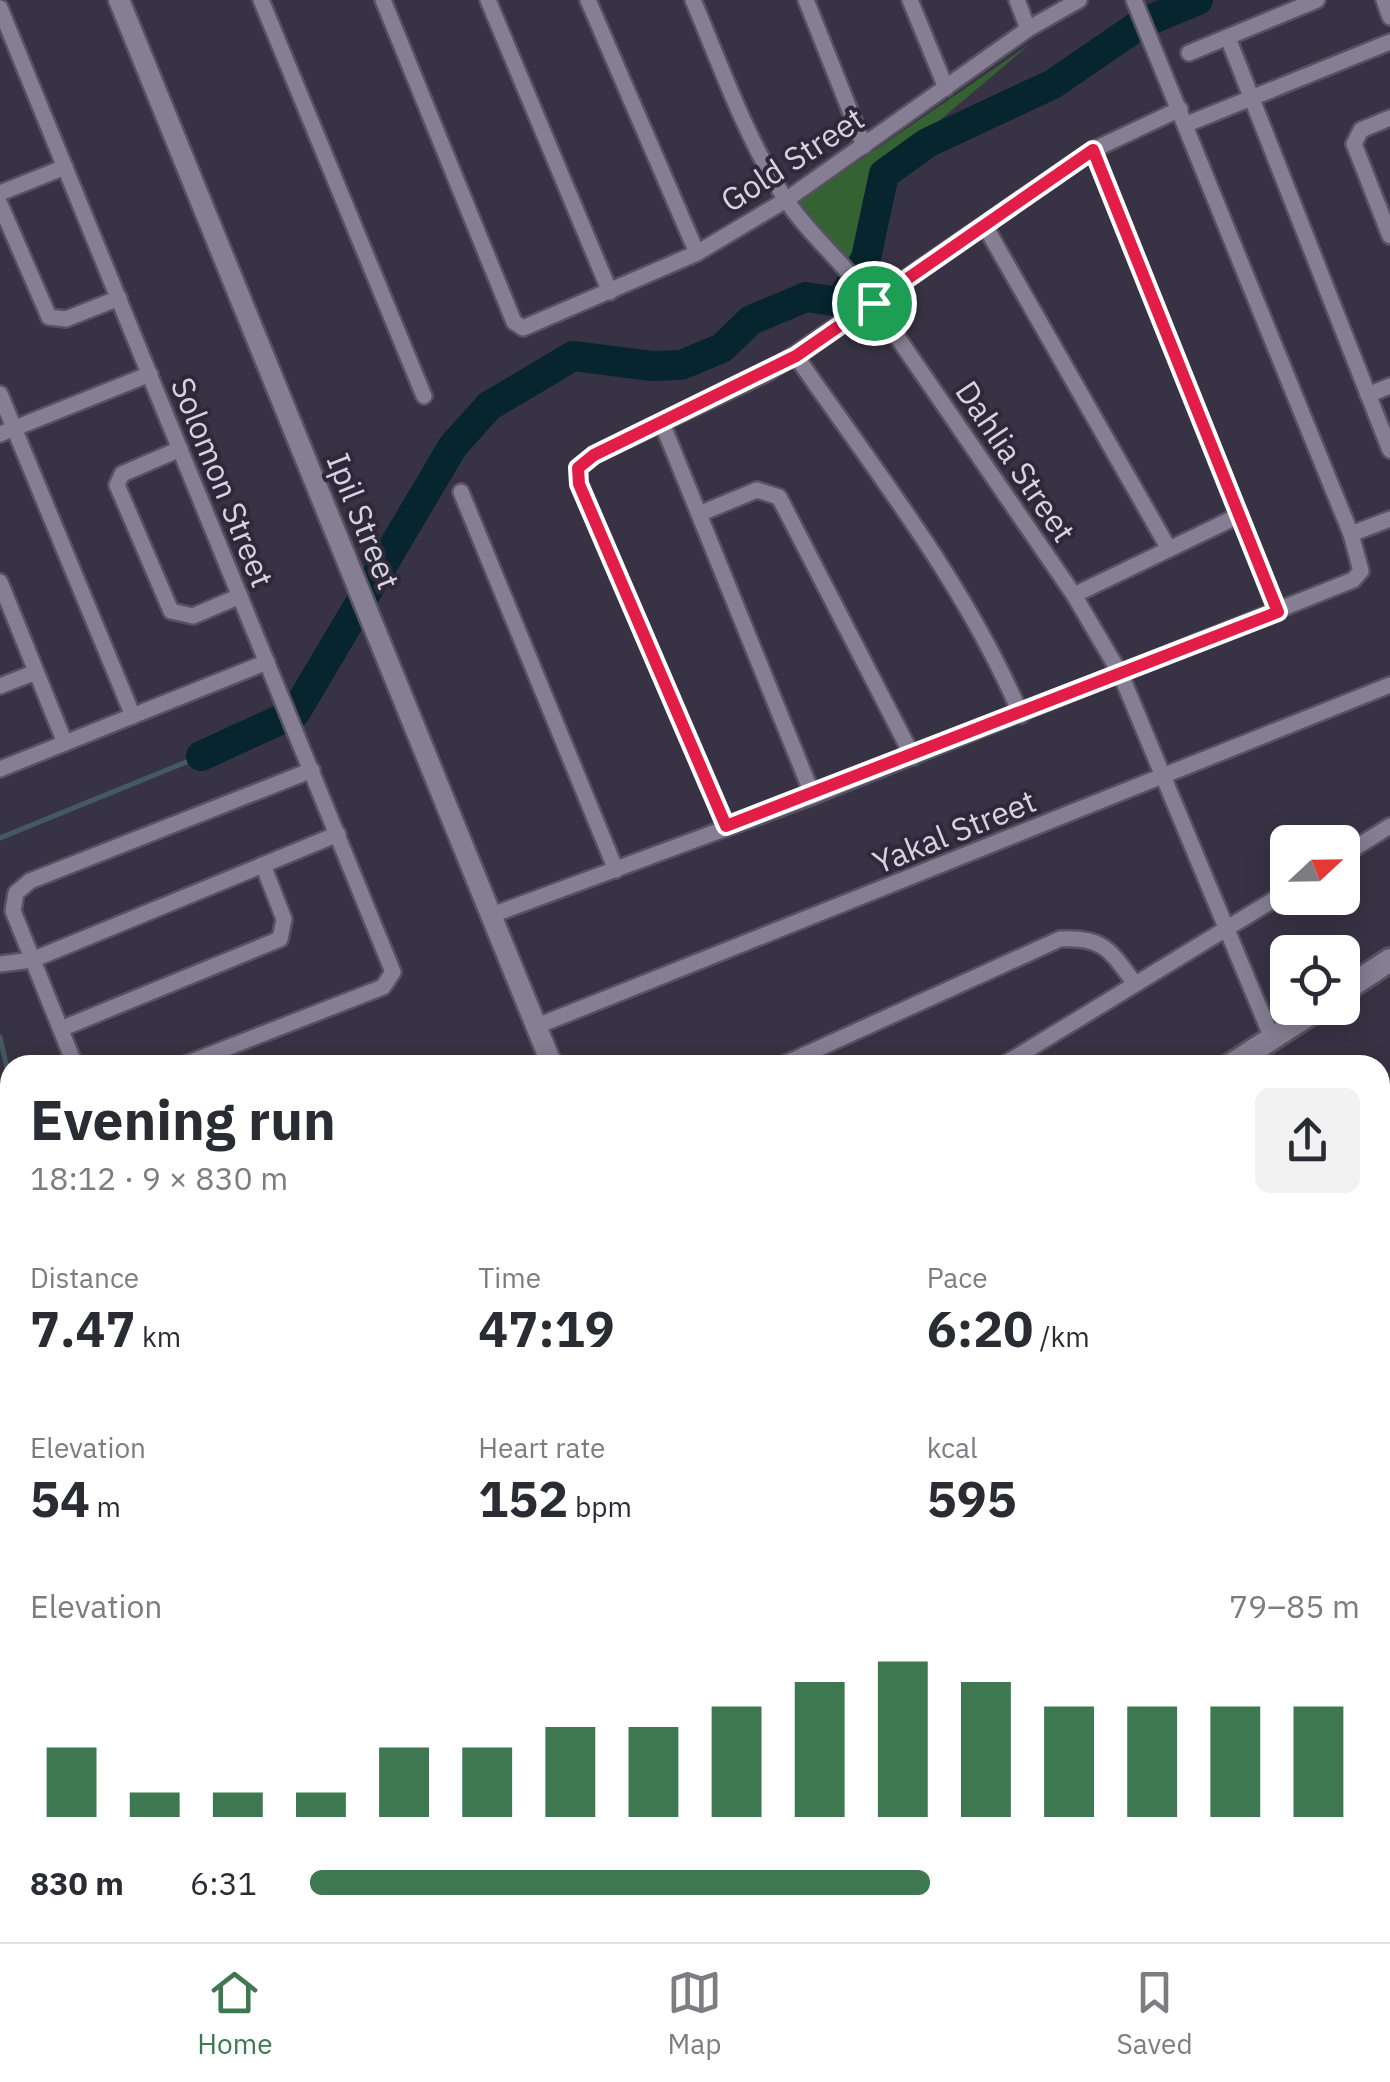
<!DOCTYPE html>
<html lang="en">
<head>
<meta charset="utf-8">
<style>
  :root { --surface:#fff; --page:#f2f2f3; --text:#2b2b33; --muted:#7c7c81; --line:#e1e1e2; --accent:#3d7850 }
  body { margin:0; font-family:"IBM Plex Sans",sans-serif; background:var(--page); color:var(--text); height:100vh; display:flex; flex-direction:column; font-size:38px; white-space:nowrap }
  * { box-sizing:border-box; margin:0 }
  p { font-size:32px; color:var(--muted) }
  .icon { flex:none; width:55px; height:55px; fill:none; stroke:currentColor; stroke-width:2; stroke-linecap:round; stroke-linejoin:round }
  .map { position:relative; flex:1; overflow:hidden }
  .details { position:absolute; left:0px; top:1055px; width:1390px; height:888px; display:flex; flex-direction:column; background:var(--surface); border-radius:30px 30px 0 0; box-shadow:0 5px 25px #0003 }
  .details>* { flex:none }
  .needle { width:65px; rotate:68deg }
  .buttons { position:absolute; left:1270px; top:825px; display:grid; gap:20px }
  .buttons a { display:grid; place-items:center; width:90px; height:90px; border-radius:15px; background:var(--surface); box-shadow:0 5px 25px #0003; font-size:50px }
  .pin { position:absolute; display:grid; place-items:center; width:85px; height:85px; color:#fff; margin:-42px; border:5px solid #fff; border-radius:50%; box-shadow:0 2px 10px #0007 }
  .round { display:grid; place-items:center; flex:none; width:105px; height:105px; border-radius:15px; background:var(--page) }
  .headline { display:flex; align-items:center; justify-content:space-between; height:170px; padding:0 30px }
  h1 { font-size:55px; font-weight:800; line-height:75px }
  .stats { display:grid; grid-template-columns:repeat(3,1fr); gap:15px; height:170px; padding:10px 30px }
  .stats div { display:grid; align-content:center }
  .stats b { font-size:50px; font-weight:800 }
  .stats small { font-size:28px; font-weight:400 }
  .stats p { font-size:28px }
  .chart { height:280px; padding:20px 30px }
  .chart p { display:flex; justify-content:space-between }
  .chart svg { width:100%; height:180px; margin-top:10px; stroke:var(--accent); stroke-width:6 }
  ul { padding:0 30px; list-style:none; font-size:32px }
  li { display:grid; grid-template-columns:160px 120px 1fr; align-items:center; height:75px }
  li i { height:25px; border-radius:12px; background:var(--accent) }
  .dock { display:flex; justify-content:space-around; align-items:center; height:140px; border-top:2px solid var(--line); background:var(--surface); font-size:28px; color:var(--muted) }
  .dock a { display:grid; justify-items:center; gap:5px }
  .dock .selected { color:var(--accent) }
  .map>svg:first-child { display:block }
</style>
</head>
<body>
<div class="map">
<svg width="1390" height="1942" viewBox="0 0 1390 1942">
  <rect width="100%" height="100%" fill="#383344"/>
  <polygon fill="#356232" points="1030,44 876,174 862,253 851,266 799,202"/>
  <g fill="none" stroke-linecap="round" stroke-linejoin="round">
    <g stroke="#445963" stroke-width="5">
      <polyline points="0,838 201,756"/>
      <polyline points="0,1037 9,1077 0,1093"/>
      <polyline points="0,1417 10,1428"/>
      <polyline points="223,1932 235,1942"/>
      <polyline points="898,1932 924,1942"/>
      <polyline points="136,1940 201,1942"/>
    </g>
    <polyline stroke="#06252e" stroke-width="30" points="201,756 295,713 453,446 489,406 573,356 652,366 681,365 722,348 751,320 806,297 840,302 866,258 884,174 927,143 1053,84 1142,23 1198,0"/>
    <defs>
      <g id="minor">
        <polyline points="261,0 424,396"/>
        <polyline points="383,0 514,322 523,328 697,253 786,200 1028,29 1079,0"/>
        <polyline points="488,0 610,292"/>
        <polyline points="588,0 697,253"/>
        <path d="M693 0C721 66 745 136 784 197 809 235 847 266 874 303L1074 595 1121 675 1272 1038"/>
        <polyline points="806,0 864,146"/>
        <polyline points="910,0 946,88"/>
        <polyline points="1017,0 1028,29"/>
        <polyline points="1384,0 1390,17"/>
        <polyline points="0,8 393,972 383,987 183,1065"/>
        <polyline points="1228,38 1390,450"/>
        <polyline points="1189,53 1317,0"/>
        <polyline points="1390,118 1361,130 1354,144 1390,236"/>
        <polyline points="1187,124 1390,42"/>
        <polyline points="1093,150 1278,612"/>
        <polyline points="0,193 65,167"/>
        <polyline points="0,204 49,317 66,319 119,298"/>
        <polyline points="985,226 1169,549"/>
        <path d="M796 356C876 472 966 585 1021 715"/>
        <polyline points="0,394 133,716"/>
        <polyline points="1368,395 1390,386"/>
        <polyline points="662,423 813,796"/>
        <polyline points="0,434 150,374"/>
        <polyline points="180,449 122,474 117,485 171,611 193,616 240,596"/>
        <polyline points="461,492 616,870"/>
        <polyline points="699,514 757,490 779,497 913,757"/>
        <polyline points="1351,534 1390,519"/>
        <polyline points="0,582 65,743"/>
        <polyline points="1074,595 1240,515"/>
        <polyline points="0,686 36,672"/>
        <polyline points="0,769 267,662"/>
        <polyline points="726,826 579,484 579,468 594,455 769,372 1093,150 1180,109"/>
        <polyline points="1342,856 1390,826"/>
        <polyline points="492,915 813,796 1353,580 1361,571 1351,534 1134,0"/>
        <polyline points="0,964 32,960 338,834"/>
        <polyline points="537,1026 1390,685"/>
        <polyline points="63,1028 280,939 284,919 263,865"/>
        <polyline points="75,1065 13,911 16,893 30,881 312,770"/>
        <path d="M782 1065 1060 939C1103 937 1109 949 1133 981"/>
        <polyline points="1003,1065 1288,891"/>
        <polyline points="0,1144 10,1135"/>
        <polyline points="1380,1208 1390,1202"/>
        <polyline points="1380,1329 1387,1347"/>
        <polyline points="1380,1372 1390,1367"/>
        <polyline points="1380,1449 1390,1444"/>
        <polyline points="1380,1490 1383,1498"/>
        <polyline points="0,1509 10,1521"/>
        <polyline points="1380,1565 1390,1561"/>
        <polyline points="1380,1639 1390,1635"/>
        <polyline points="0,1702 10,1697"/>
        <polyline points="1380,1721 1390,1717"/>
        <polyline points="0,1736 10,1761"/>
        <polyline points="1380,1823 1390,1848"/>
        <polyline points="102,1932 104,1942"/>
        <polyline points="633,1932 682,1942"/>
        <polyline points="453,1942 454,1932"/>
        <polyline points="530,1942 552,1932"/>
      </g>
      <g id="tertiary">
        <polyline points="119,0 552,1065"/>
        <polyline points="1225,1932 1229,1942"/>
      </g>
      <g id="secondary">
        <polyline points="1342,992 1390,960"/>
        <polyline points="1231,1065 1319,1008"/>
        <polyline points="0,1873 10,1866"/>
      </g>
    </defs>
    <use href="#minor" stroke="#575261" stroke-width="20"/>
    <use href="#tertiary" stroke="#575261" stroke-width="25"/>
    <use href="#secondary" stroke="#575261" stroke-width="28"/>
    <use href="#minor" stroke="#867f94" stroke-width="15"/>
    <use href="#tertiary" stroke="#867f94" stroke-width="20"/>
    <use href="#secondary" stroke="#867f94" stroke-width="22"/>
  </g>
  <g fill="none" stroke-linecap="round" stroke-linejoin="round">
    <defs>
      <polygon id="route" points="1093,150 1278,612 726,826 579,484 578,468 594,455 796,356"/>
    </defs>
    <use href="#route" stroke="#fff" stroke-width="20"/>
    <use href="#route" stroke="#e11d48" stroke-width="12"/>
  </g>
  <g text-anchor="middle" dominant-baseline="central" stroke-width="8" stroke-linejoin="round" paint-order="stroke">
    <g font-size="32" fill="#d6d3de" stroke="#2e293a">
      <text transform="translate(792 159) rotate(-33)">Gold Street</text>
      <text transform="translate(1016 461) rotate(56)">Dahlia Street</text>
      <text transform="translate(223 482) rotate(68)">Solomon Street</text>
      <text transform="translate(364 521) rotate(68)">Ipil Street</text>
      <text transform="translate(954 831) rotate(-22)">Yakal Street</text>
    </g>
  </g>
</svg>
<div class="buttons">
<a><svg class="needle" viewBox="-14 -14 28 28"><path d="M0-13l5 13h-10z" fill="#e53935"/><path d="M0 13l5-13h-10z" fill="#7c7c81"/></svg></a>
<a><svg class="icon" aria-label="locate" viewBox="0 0 24 24"><circle cx="12" cy="12" r="6"/><path d="M12 2v4M12 18v4M2 12h4M18 12h4"/></svg></a>
</div>
<div class="pin" style="left:874px;top:303px;background:#1e9e55"><svg class="icon" aria-label="arrive" viewBox="0 0 24 24"><path d="M6 21V4h12l-3 4 3 4H6"/></svg></div>
<section class="details">
<div class="headline"><div><h1>Evening run</h1><p>18:12 · 9 × 830 m</p></div><a class="round"><svg class="icon" aria-label="share" viewBox="0 0 24 24"><path d="M12 15V3M7 8l5-5 5 5M5 13v7h14v-7"/></svg></a></div>
<div class="stats">
<div><p>Distance</p><b>7.47<small> km</small></b></div>
<div><p>Time</p><b>47:19</b></div>
<div><p>Pace</p><b>6:20<small> /km</small></b></div>
</div>
<div class="stats">
<div><p>Elevation</p><b>54<small> m</small></b></div>
<div><p>Heart rate</p><b>152<small> bpm</small></b></div>
<div><p>kcal</p><b>595</b></div>
</div>
<div class="chart"><p><span>Elevation</span>79–85 m</p>
<svg viewBox="0 0 160 44" preserveAspectRatio="none"><path d="M5 44V27M15 44V38M25 44V38M35 44V38M45 44V27M55 44V27M65 44V22M75 44V22M85 44V17M95 44V11M105 44V6M115 44V11M125 44V17M135 44V17M145 44V17M155 44V17"/></svg>
</div>
<ul>
<li><b>830 m</b>6:31<i style="width:59%"></i></li>
</ul>
</section>
</div>
<nav class="dock">
<a class="selected"><svg class="icon" aria-label="home" viewBox="0 0 24 24"><path d="M3 11l9-7 9 7M6 9v11h12V9"/></svg>Home</a>
<a><svg class="icon" aria-label="map" viewBox="0 0 24 24"><path d="M3 6l6-2 6 2 6-2v14l-6 2-6-2-6 2zM9 4v14M15 6v14"/></svg>Map</a>
<a><svg class="icon" aria-label="saved" viewBox="0 0 24 24"><path d="M7 4h10v16l-5-4-5 4z"/></svg>Saved</a>
</nav>
</body>
</html>
